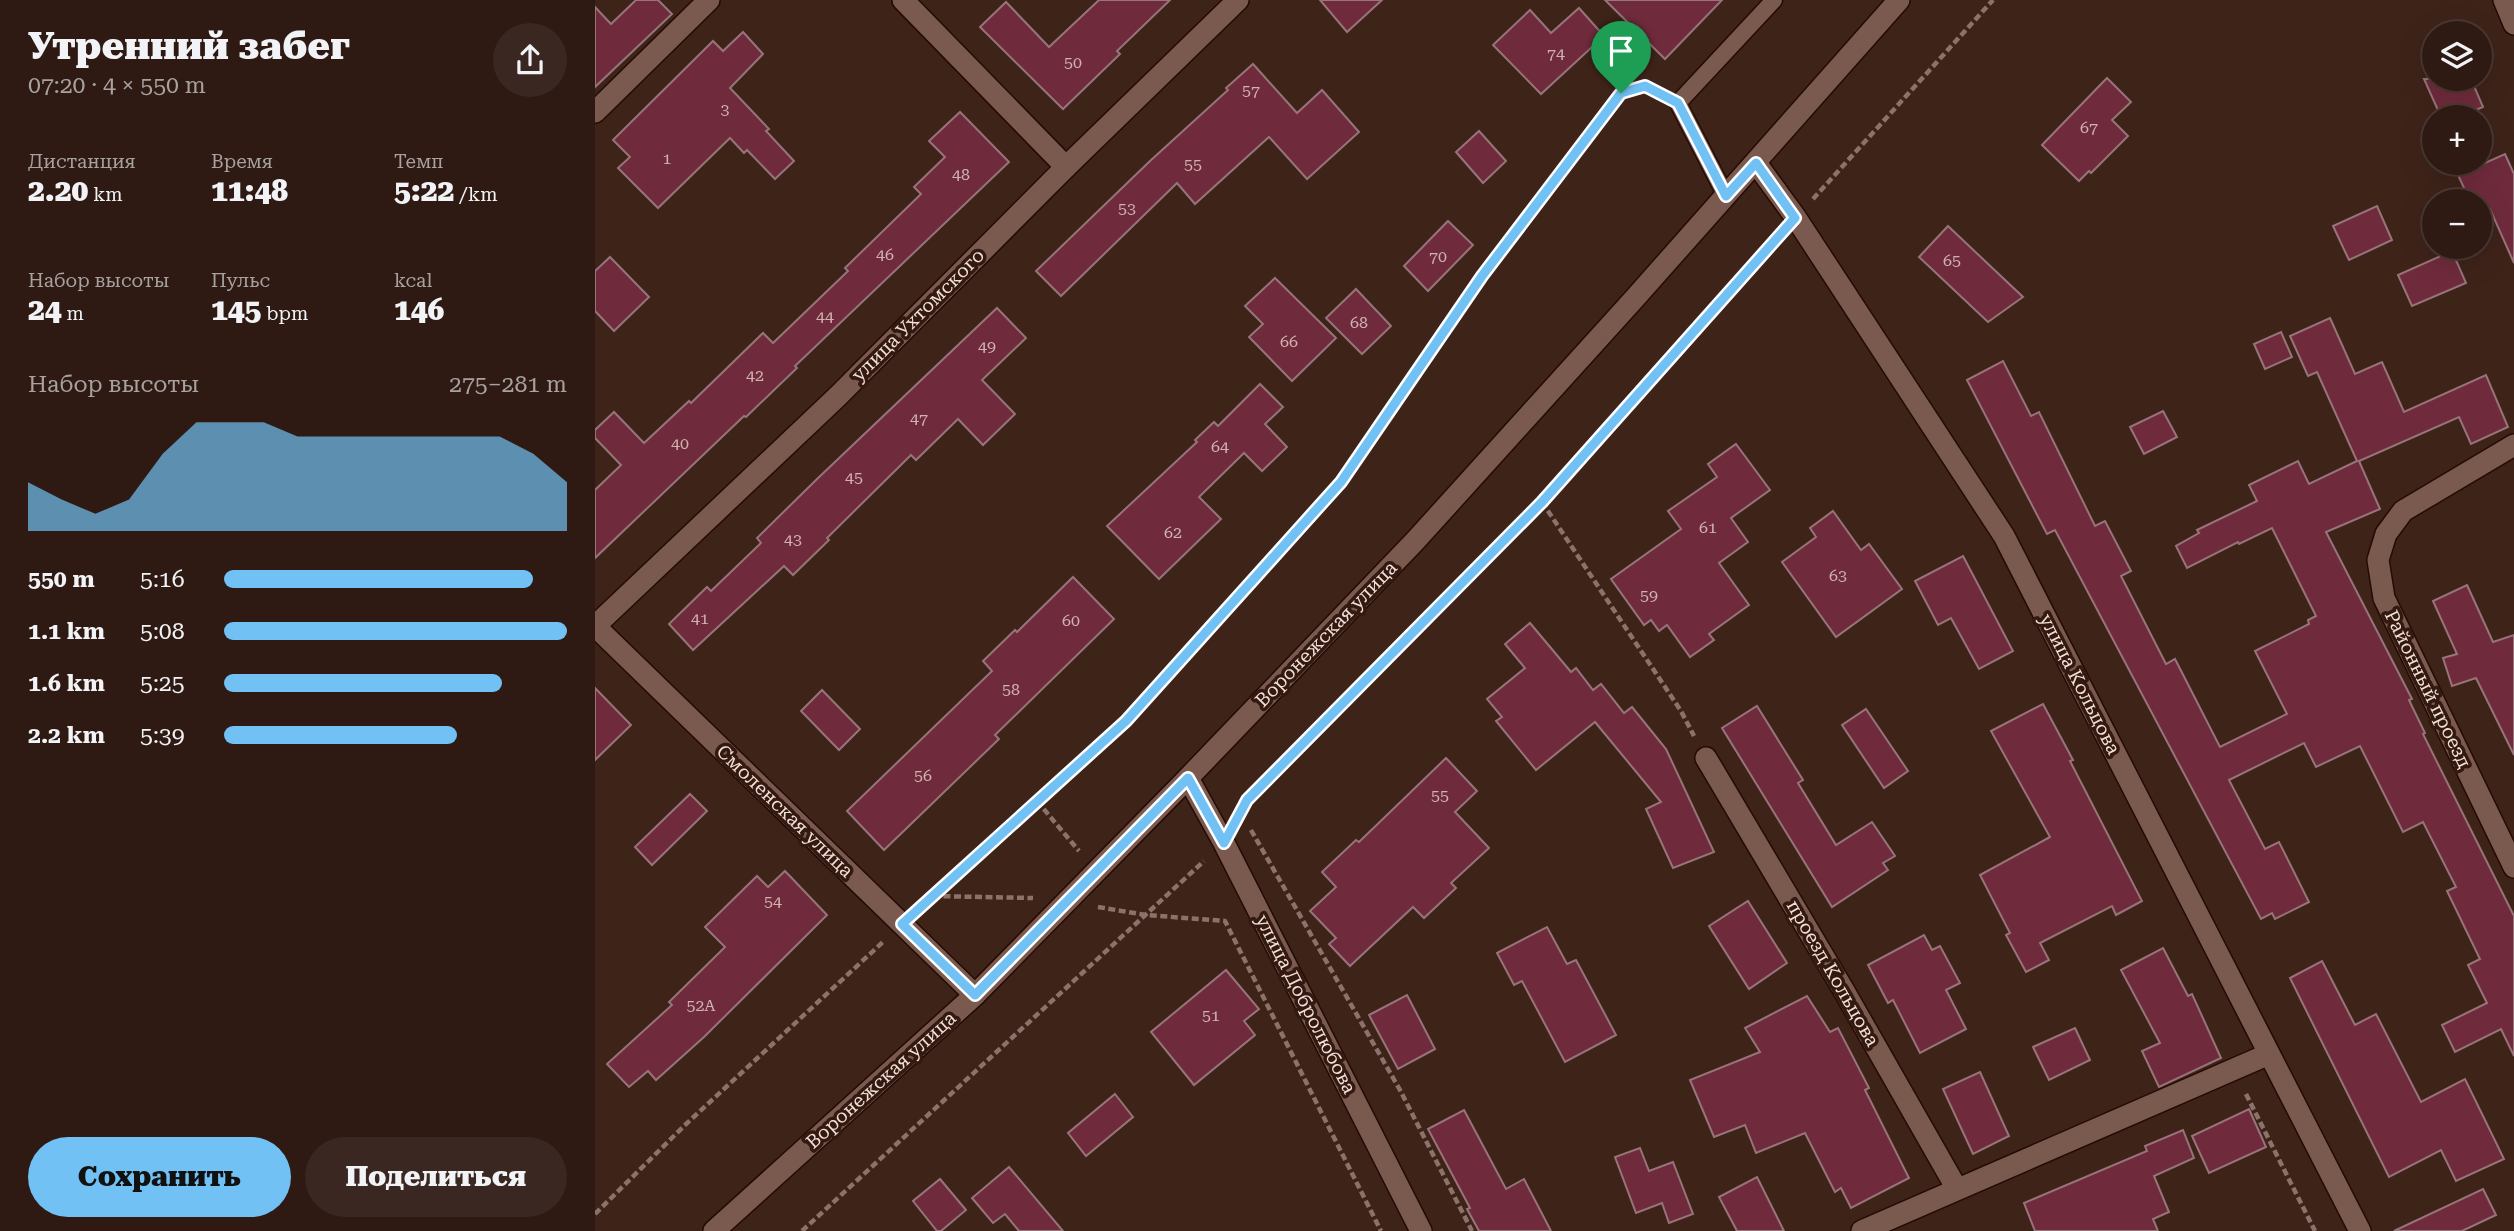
<!DOCTYPE html>
<html lang="ru">
<head>
<meta charset="utf-8">
<style>
  :root { --surface:#2e1a13; --page:#3a2721; --text:#f1f3f6; --muted:#a7a1a0; --line:#493833; --accent:#71c1f5 }
  body { margin:0; font-family:"Roboto Serif",serif; background:var(--page); color:var(--text); height:100vh; display:flex; flex-direction:column; font-size:26px; white-space:nowrap }
  * { box-sizing:border-box; margin:0 }
  p { font-size:23px; color:var(--muted) }
  .icon { flex:none; width:38px; height:38px; fill:none; stroke:currentColor; stroke-width:2; stroke-linecap:round; stroke-linejoin:round }
  .map { position:relative; flex:1; overflow:hidden }
  .sheet { display:flex; flex-direction:column; background:var(--surface); width:595px }
  .sheet>* { flex:none }
  .controls { position:absolute; left:1827px; top:21px; display:grid; gap:14px }
  .controls a { display:grid; place-items:center; width:70px; height:70px; border-radius:50%; background:var(--surface); box-shadow:0 7px 28px #0002,0 0 0 2px var(--line); font-size:35px }
  .pin { position:absolute; display:grid; place-items:center; width:60px; height:60px; color:#fff; margin:-72px -30px; border-radius:50% 50% 50% 0; rotate:-45deg; box-shadow:0 0 7px #0007 }
  .pin .icon { rotate:45deg }
  .round { display:grid; place-items:center; flex:none; width:74px; height:74px; border-radius:37px; background:var(--page) }
  .head { display:flex; align-items:center; justify-content:space-between; height:119px; padding:0 28px }
  h1 { font-size:38px; font-weight:800; line-height:52px }
  .figures { display:grid; grid-template-columns:repeat(3,1fr); gap:10px; height:119px; padding:7px 28px }
  .figures div { display:grid; align-content:center }
  .figures b { font-size:30px; font-weight:800 }
  .figures small { font-size:19px; font-weight:400 }
  .figures p { font-size:19px }
  .chart { height:196px; padding:14px 28px }
  .chart p { display:flex; justify-content:space-between }
  .chart svg { width:100%; height:126px; margin-top:7px; fill:var(--accent); opacity:.7 }
  .cta { display:flex; gap:14px; margin-top:auto; padding:14px 28px }
  .cta a { flex:1; height:80px; border-radius:42px; background:var(--accent); color:#111; font-size:28px; font-weight:800; line-height:80px; text-align:center }
  .cta a+a { background:var(--page); color:var(--text) }
  ul { padding:0 28px; list-style:none; font-size:23px }
  li { display:grid; grid-template-columns:112px 84px 1fr; align-items:center; height:52px }
  li i { height:18px; border-radius:9px; background:var(--accent) }
  main { display:flex; flex:1; min-height:0 }
  .map>svg:first-child { display:block }
</style>
</head>
<body>
<main>
<section class="sheet">
<div class="head"><div><h1>Утренний забег</h1><p>07:20 · 4 × 550 m</p></div><a class="round"><svg class="icon" aria-label="share" viewBox="0 0 24 24"><path d="M12 15V3M7 8l5-5 5 5M5 13v7h14v-7"/></svg></a></div>
<div class="figures">
<div><p>Дистанция</p><b>2.20<small> km</small></b></div>
<div><p>Время</p><b>11:48</b></div>
<div><p>Темп</p><b>5:22<small> /km</small></b></div>
</div>
<div class="figures">
<div><p>Набор высоты</p><b>24<small> m</small></b></div>
<div><p>Пульс</p><b>145<small> bpm</small></b></div>
<div><p>kcal</p><b>146</b></div>
</div>
<div class="chart"><p><span>Набор высоты</span>275–281 m</p>
<svg viewBox="0 0 160 44" preserveAspectRatio="none"><path d="M0 44V27L10 33L20 38L30 33L40 17L50 6L60 6L70 6L80 11L90 11L100 11L110 11L120 11L130 11L140 11L150 17L160 27V44z"/></svg>
</div>
<ul>
<li><b>550 m</b>5:16<i style="width:90%"></i></li>
<li><b>1.1 km</b>5:08<i style="width:100%"></i></li>
<li><b>1.6 km</b>5:25<i style="width:81%"></i></li>
<li><b>2.2 km</b>5:39<i style="width:68%"></i></li>
</ul>
<div class="cta"><a>Сохранить</a><a>Поделиться</a></div>
</section>
<div class="map">
<svg width="1919" height="1231" viewBox="0 0 1919 1231">
  <rect width="100%" height="100%" fill="#3e2319"/>
  <g fill="#6f2b3c" stroke="#977479" stroke-width="2">
    <polygon points="41,0 63,0 77,14 0,87 0,7 16,24"/>
    <polygon points="504,0 575,0 522,51 525,54 468,109 385,27 411,2 454,47"/>
    <polygon points="725,0 787,0 752,32"/>
    <polygon points="1010,0 1127,0 1070,59"/>
    <polygon points="984,8 1009,36 946,94 898,45 935,10 956,33"/>
    <polygon points="148,32 168,54 135,88 174,129 171,131 199,161 180,179 152,150 149,153 135,138 63,208 23,168 35,157 18,140 118,41 128,51"/>
    <polygon points="658,64 702,113 727,90 764,132 712,179 674,137 600,204 582,183 466,296 441,271 555,161 633,90 631,88"/>
    <polygon points="1512,78 1536,102 1517,120 1533,136 1496,173 1494,171 1484,181 1447,145"/>
    <polygon points="1829,79 1876,79 1888,107 1864,117 1846,117"/>
    <polygon points="365,112 414,162 200,366 202,368 151,417 149,416 0,558 0,490 26,465 0,438 0,430 19,412 49,443 94,401 96,403 168,333 178,343 253,271 250,268 326,194 319,187 350,157 334,141"/>
    <polygon points="884,131 911,161 888,183 861,152"/>
    <polygon points="1910,154 1919,174 1919,263 1895,209 1885,213 1885,201 1875,201 1863,175"/>
    <polygon points="1782,206 1797,240 1754,260 1738,226"/>
    <polygon points="853,221 878,245 833,291 809,266"/>
    <polygon points="1353,226 1428,297 1393,322 1324,257"/>
    <polygon points="1857,251 1871,283 1817,306 1803,275"/>
    <polygon points="15,257 54,297 19,331 0,311 0,271"/>
    <polygon points="680,278 741,338 697,381 654,337 668,324 650,306"/>
    <polygon points="761,289 796,326 767,354 731,318"/>
    <polygon points="402,308 431,338 387,380 420,414 388,445 363,419 321,460 316,455 232,538 234,540 198,575 189,566 98,650 74,624 112,587 116,591 166,543 162,538 221,480"/>
    <polygon points="1735,318 1760,374 1787,362 1809,412 1891,375 1913,427 1876,444 1864,417 1764,461 1785,509 1731,532 1817,699 1814,700 1830,733 1828,734 1919,916 1919,1056 1906,1029 1860,1052 1847,1025 1892,1003 1873,965 1885,959 1852,891 1861,887 1828,822 1808,832 1765,746 1721,767 1709,743 1634,780 1670,849 1684,842 1714,902 1680,919 1677,913 1666,919 1460,530 1452,534 1372,380 1408,361 1436,416 1444,412 1500,526 1510,521 1536,571 1526,576 1571,664 1580,659 1625,747 1692,714 1660,651 1714,624 1713,620 1721,616 1677,528 1644,544 1643,542 1592,568 1581,546 1604,533 1602,530 1662,501 1654,485 1703,461 1714,484 1762,461 1722,372 1713,376 1695,336"/>
    <polygon points="1686,332 1697,357 1670,369 1659,344"/>
    <polygon points="665,384 688,407 670,424 692,447 667,471 649,453 604,497 626,519 564,579 512,526 602,442 600,440 619,422 623,426"/>
    <polygon points="1568,411 1582,437 1549,454 1535,427"/>
    <polygon points="1141,444 1175,490 1136,518 1153,542 1124,563 1154,605 1114,634 1119,640 1095,657 1072,625 1064,631 1056,620 1049,625 1016,579 1086,529 1073,511 1122,477 1113,464"/>
    <polygon points="1238,511 1266,550 1274,544 1307,589 1241,637 1187,562 1221,537 1215,528"/>
    <polygon points="1368,556 1418,651 1384,669 1356,618 1343,625 1320,581"/>
    <polygon points="478,577 519,619 400,735 404,739 289,850 252,811 397,671 388,661 420,630 422,632"/>
    <polygon points="1872,585 1898,642 1919,635 1919,755 1881,678 1857,686 1848,658 1862,654 1838,601"/>
    <polygon points="935,623 976,672 981,668 998,690 1006,684 1029,713 1037,707 1071,749 1119,852 1078,868 1051,809 1066,802 1000,722 941,770 901,721 907,717 892,699 930,668 910,644"/>
    <polygon points="0,688 36,725 0,760"/>
    <polygon points="227,690 265,729 244,750 206,711"/>
    <polygon points="1448,704 1478,760 1475,761 1547,901 1521,915 1517,906 1445,943 1454,960 1431,972 1411,935 1415,933 1385,875 1455,837 1396,731"/>
    <polygon points="1162,706 1208,780 1203,783 1241,845 1277,822 1300,856 1288,863 1293,870 1237,907 1127,728"/>
    <polygon points="1271,709 1313,771 1289,788 1247,725"/>
    <polygon points="851,758 882,791 860,812 894,848 856,883 861,888 829,918 818,907 755,966 734,944 741,938 715,911 741,887 727,872 761,840 764,842"/>
    <polygon points="95,794 112,811 57,865 40,847"/>
    <polygon points="190,871 232,915 109,1037 61,1080 53,1071 34,1087 12,1064 77,1005 74,1002 130,947 110,927 162,876 173,887"/>
    <polygon points="1153,901 1192,963 1154,989 1114,926"/>
    <polygon points="952,927 972,964 981,960 1021,1035 970,1062 927,981 919,985 902,953"/>
    <polygon points="1329,935 1337,950 1345,946 1365,983 1351,990 1371,1029 1325,1053 1298,1000 1293,1003 1273,965"/>
    <polygon points="1568,948 1593,996 1597,994 1626,1058 1564,1087 1547,1051 1565,1043 1526,970"/>
    <polygon points="1727,961 1760,1025 1781,1014 1826,1102 1870,1079 1909,1159 1861,1181 1846,1150 1794,1177 1695,978"/>
    <polygon points="631,970 664,1009 649,1021 660,1035 599,1085 556,1032"/>
    <polygon points="812,995 840,1049 803,1069 774,1015"/>
    <polygon points="1212,996 1235,1032 1243,1028 1274,1088 1270,1090 1314,1178 1256,1208 1246,1188 1240,1192 1210,1133 1161,1153 1150,1125 1119,1137 1095,1080 1165,1052 1150,1028"/>
    <polygon points="1480,1028 1495,1060 1454,1080 1438,1047"/>
    <polygon points="1385,1072 1414,1136 1378,1154 1348,1089"/>
    <polygon points="520,1094 538,1117 491,1156 473,1133"/>
    <polygon points="1654,1109 1671,1147 1614,1173 1597,1136"/>
    <polygon points="869,1110 911,1189 929,1179 956,1231 884,1231 872,1209 875,1208 833,1129"/>
    <polygon points="1588,1130 1599,1158 1559,1176 1574,1212 1558,1219 1563,1231 1440,1231 1429,1203 1552,1151 1550,1146"/>
    <polygon points="1045,1148 1054,1171 1078,1162 1098,1214 1074,1223 1067,1203 1041,1213 1020,1157"/>
    <polygon points="414,1167 468,1231 424,1231 410,1214 398,1223 377,1198"/>
    <polygon points="1162,1177 1189,1231 1142,1231 1124,1197"/>
    <polygon points="345,1179 371,1210 346,1231 342,1231 318,1201"/>
    <polygon points="1888,1189 1901,1215 1867,1231 1799,1231"/>
  </g>
  <g fill="none" stroke-linecap="round" stroke-linejoin="round">
    <defs>
      <polyline id="lane" points="1131,196 1083,103 1179,0"/>
      <g id="street">
        <polyline points="308,0 471,167"/>
        <polyline points="1909,0 1919,24"/>
        <polyline points="0,112 114,0"/>
        <polyline points="1161,163 1201,218 1409,536 1765,1231"/>
        <polyline points="1919,445 1808,511 1791,534 1783,560 1789,598 1919,867"/>
        <polyline points="0,626 243,396 471,167 643,0"/>
        <polyline points="0,626 380,995"/>
        <polyline points="1111,758 1248,989 1362,1189"/>
        <polyline points="593,778 629,843 826,1231"/>
        <polyline points="1267,1231 1674,1054"/>
      </g>
      <polyline id="secondary" points="119,1231 380,995 593,778 821,540 1040,298 1304,0"/>
    </defs>
    <use href="#lane" stroke="#240b04" stroke-width="19"/>
    <use href="#street" stroke="#240b04" stroke-width="24"/>
    <use href="#secondary" stroke="#240b04" stroke-width="24"/>
    <g stroke="#8b736b" stroke-width="4.5" stroke-dasharray="7 3.5" stroke-linecap="butt">
      <polyline points="1218,199 1398,0"/>
      <polyline points="947,502 1086,711 1099,736"/>
      <polyline points="442,801 484,851"/>
      <polyline points="644,816 652,800 947,502 1184,237"/>
      <polyline points="656,830 805,1090 877,1231"/>
      <polyline points="338,896 438,898"/>
      <polyline points="326,906 531,721 746,482 887,276 1026,93 1050,86 1064,93"/>
      <polyline points="503,907 551,915 630,921 786,1231"/>
      <polyline points="1651,1094 1720,1231"/>
      <polyline points="0,1214 90,1125 289,941"/>
      <polyline points="207,1231 609,861"/>
    </g>
    <use href="#lane" stroke="#7a5a4f" stroke-width="16"/>
    <use href="#street" stroke="#7a5a4f" stroke-width="21"/>
    <use href="#secondary" stroke="#7a5a4f" stroke-width="21"/>
  </g>
  <g fill="none" stroke-linecap="round" stroke-linejoin="round">
    <defs>
      <polygon id="route" points="1050,86 1083,103 1131,196 1161,163 1200,218 947,502 652,800 629,843 593,778 380,995 307,924 531,721 746,482 887,276 1026,93"/>
    </defs>
    <use href="#route" stroke="#fff" stroke-width="14"/>
    <use href="#route" stroke="#71c1f5" stroke-width="9"/>
  </g>
  <g text-anchor="middle" dominant-baseline="central" stroke-width="7" stroke-linejoin="round" paint-order="stroke">
    <g font-size="16" fill="#d1b2b1">
      <text x="961" y="53">74</text>
      <text x="478" y="62">50</text>
      <text x="656" y="90">57</text>
      <text x="130" y="109">3</text>
      <text x="1494" y="127">67</text>
      <text x="72" y="158">1</text>
      <text x="598" y="164">55</text>
      <text x="366" y="174">48</text>
      <text x="532" y="208">53</text>
      <text x="290" y="254">46</text>
      <text x="843" y="256">70</text>
      <text x="1357" y="260">65</text>
      <text x="230" y="316">44</text>
      <text x="764" y="322">68</text>
      <text x="694" y="341">66</text>
      <text x="392" y="346">49</text>
      <text x="160" y="375">42</text>
      <text x="324" y="418">47</text>
      <text x="85" y="443">40</text>
      <text x="625" y="446">64</text>
      <text x="259" y="477">45</text>
      <text x="1113" y="527">61</text>
      <text x="578" y="532">62</text>
      <text x="198" y="539">43</text>
      <text x="1243" y="575">63</text>
      <text x="1054" y="595">59</text>
      <text x="105" y="618">41</text>
      <text x="476" y="620">60</text>
      <text x="416" y="689">58</text>
      <text x="328" y="775">56</text>
      <text x="845" y="795">55</text>
      <text x="178" y="901">54</text>
      <text x="106" y="1005">52А</text>
      <text x="616" y="1015">51</text>
    </g>
    <g font-size="19" fill="#f2dfd8" stroke="#331910">
      <text transform="translate(323 315) rotate(-45)">улица Ухтомского</text>
      <text transform="translate(731 634) rotate(-46)">Воронежская улица</text>
      <text transform="translate(1485 684) rotate(63)">улица Кольцова</text>
      <text transform="translate(1833 689) rotate(64)">Районный проезд</text>
      <text transform="translate(190 811) rotate(44)">Смоленская улица</text>
      <text transform="translate(1238 973) rotate(60)">проезд Кольцова</text>
      <text transform="translate(711 1004) rotate(63)">улица Добролюбова</text>
      <text transform="translate(286 1080) rotate(-42)">Воронежская улица</text>
    </g>
  </g>
</svg>
<div class="controls">
<a><svg class="icon" aria-label="layers" viewBox="0 0 24 24"><path d="M12 4l9 5-9 5-9-5zM3 14l9 5 9-5"/></svg></a>
<a>+</a>
<a>−</a>
</div>
<div class="pin" style="left:1026px;top:93px;background:#1e9e55"><svg class="icon" aria-label="arrive" viewBox="0 0 24 24"><path d="M6 21V4h12l-3 4 3 4H6"/></svg></div>
</div>
</main>
</body>
</html>
